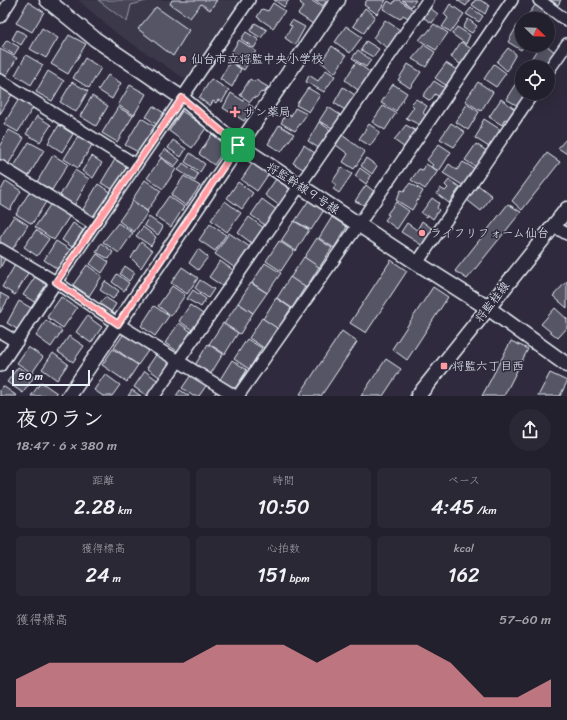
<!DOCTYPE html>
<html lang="ja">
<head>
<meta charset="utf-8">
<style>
  :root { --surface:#23202e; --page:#2b2836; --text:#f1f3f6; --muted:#a3a3aa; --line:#403e4a; --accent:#ff9aa2 }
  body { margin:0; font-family:Sriracha,"Klee One",sans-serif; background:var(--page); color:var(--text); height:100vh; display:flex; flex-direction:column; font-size:15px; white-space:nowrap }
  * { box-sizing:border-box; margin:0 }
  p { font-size:13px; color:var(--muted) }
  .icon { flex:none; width:22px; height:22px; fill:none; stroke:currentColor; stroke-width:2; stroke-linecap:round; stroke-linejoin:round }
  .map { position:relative; height:396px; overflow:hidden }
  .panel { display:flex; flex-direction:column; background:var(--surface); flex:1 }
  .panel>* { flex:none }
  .needle { width:26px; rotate:113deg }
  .tools { position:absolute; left:515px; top:12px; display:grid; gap:8px }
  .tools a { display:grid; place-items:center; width:40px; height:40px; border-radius:50%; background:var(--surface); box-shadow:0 4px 16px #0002,0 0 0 1px var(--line); font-size:20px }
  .scale { position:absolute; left:12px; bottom:10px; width:78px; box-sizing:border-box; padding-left:4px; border:2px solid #e8f1f8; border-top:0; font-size:11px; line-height:14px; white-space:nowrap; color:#e8f1f8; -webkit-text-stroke:3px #2f2a3d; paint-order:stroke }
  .pin { position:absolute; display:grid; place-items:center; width:34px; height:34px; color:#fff; margin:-17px; border-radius:8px; box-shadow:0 2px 6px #0006 }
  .round { display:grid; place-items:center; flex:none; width:42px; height:42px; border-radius:21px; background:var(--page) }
  .summary { display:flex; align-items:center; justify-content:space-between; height:68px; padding:0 16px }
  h1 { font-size:22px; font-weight:600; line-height:30px }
  .stats { display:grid; grid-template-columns:repeat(3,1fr); gap:6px; height:68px; padding:4px 16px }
  .stats div { display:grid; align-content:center; border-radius:6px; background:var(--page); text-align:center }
  .stats b { font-size:20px; font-weight:600 }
  .stats small { font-size:11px; font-weight:400 }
  .stats p { font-size:11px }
  .chart { height:112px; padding:8px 16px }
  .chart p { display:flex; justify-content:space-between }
  .chart svg { width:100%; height:72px; margin-top:4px; fill:var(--accent); opacity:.7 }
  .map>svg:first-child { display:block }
</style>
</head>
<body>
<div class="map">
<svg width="567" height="396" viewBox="0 0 567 396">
  <rect width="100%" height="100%" fill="#2f2a3d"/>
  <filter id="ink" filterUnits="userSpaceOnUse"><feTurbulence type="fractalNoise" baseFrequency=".025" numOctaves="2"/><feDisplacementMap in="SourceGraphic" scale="8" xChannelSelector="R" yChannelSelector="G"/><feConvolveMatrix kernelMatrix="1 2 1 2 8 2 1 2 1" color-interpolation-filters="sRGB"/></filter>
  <g filter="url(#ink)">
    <polygon fill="#3b3749" points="78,0 254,0 194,85 116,33"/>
    <polygon fill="#464455" stroke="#979aa6" points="98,0 150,0 131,5 127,22"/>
    <g fill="#575565" stroke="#e8f1f8">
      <polygon points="172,0 217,0 210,10 201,4 190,18 170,4"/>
      <polygon points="274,0 289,0 284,7"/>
      <polygon points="302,0 311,0 323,8 313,24 298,14 304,6 300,3"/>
      <polygon points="314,0 327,0 323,6"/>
      <polygon points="367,0 386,0 377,14 364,5"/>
      <polygon points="395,0 399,0 415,11 410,19 403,15 400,19 383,9 388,1 393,4"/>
      <polygon points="402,0 416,0 411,7"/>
      <polygon points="457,0 470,0 466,6"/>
      <polygon points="475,0 480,0 489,5 485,14 472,5"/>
      <polygon points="550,0 561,0 558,5"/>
      <polygon points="28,2 44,12 32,32 16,23"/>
      <polygon points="273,3 285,11 273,28 257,17 262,9 268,11"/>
      <polygon points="450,4 464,14 451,32 442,27 448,18 444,14"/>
      <polygon points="536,4 546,11 544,14 547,16 545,19 525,19"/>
      <polygon points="156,7 189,30 173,56 138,29"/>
      <polygon points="365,8 375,16 364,33 353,26"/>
      <polygon points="430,8 438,14 432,23 424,18"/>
      <polygon points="471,8 483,16 479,22 466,14"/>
      <polygon points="468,19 477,26 472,33 463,28"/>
      <polygon points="292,20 305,27 295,45 285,38 292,26 289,25"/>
      <polygon points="385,20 400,30 388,48 373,38"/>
      <polygon points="255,23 267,30 261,38 250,31"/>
      <polygon points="434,24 448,33 436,50 419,40 424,34 426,34"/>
      <polygon points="518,24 522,26 522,45 525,45 521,50 508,42"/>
      <polygon points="346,26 362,37 350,53 335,42"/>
      <polygon points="457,27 470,35 466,44 452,34"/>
      <polygon points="42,28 58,38 46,58 30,49"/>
      <polygon points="17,30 27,35 21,45 12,39"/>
      <polygon points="246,32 259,40 254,48 241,39"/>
      <polygon points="69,35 86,44 68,74 51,64"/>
      <polygon points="7,40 19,47 14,55 2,47"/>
      <polygon points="239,40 256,51 244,70 227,59"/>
      <polygon points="366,41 379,49 373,57 361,50"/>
      <polygon points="461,42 473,50 466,61 464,60 460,64 451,57"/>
      <polygon points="424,45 435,52 426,67 412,59"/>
      <polygon points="540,45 546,45 556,53 544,67 531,59"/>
      <polygon points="332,46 346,56 335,73 321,62"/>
      <polygon points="508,48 516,54 509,66 510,67 507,71 497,62"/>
      <polygon points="0,49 17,58 5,78 0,76"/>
      <polygon points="358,50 371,60 366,67 352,58"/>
      <polygon points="26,55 43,65 31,85 15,75"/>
      <polygon points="85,58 101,68 89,88 73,78"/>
      <polygon points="230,62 241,69 232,87 220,79"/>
      <polygon points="356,62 371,73 359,91 345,80"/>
      <polygon points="446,63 457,70 447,86 435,78"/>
      <polygon points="408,64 421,72 410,88 398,80"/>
      <polygon points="494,64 506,73 496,87 484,79"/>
      <polygon points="326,70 335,76 324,92 306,82 309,75 318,81"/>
      <polygon points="48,71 64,81 52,101 36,92"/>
      <polygon points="108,75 121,83 112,99 98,90"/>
      <polygon points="211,79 229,90 222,102 218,100 216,103 213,101 210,106 199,98"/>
      <polygon points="250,79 254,82 256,80 268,87 264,93 261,92 256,98 254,97 250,102 240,95"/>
      <polygon points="434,81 445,88 439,97 435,94 430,101 423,96"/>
      <polygon points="72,82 88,91 76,112 60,102"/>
      <polygon points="478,82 493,92 481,111 465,101"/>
      <polygon points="516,83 522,87 522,93 526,93 518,106 506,99"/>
      <polygon points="393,84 407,93 396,111 381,103"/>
      <polygon points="0,85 13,93 0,114"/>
      <polygon points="130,85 146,94 134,115 118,105"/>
      <polygon points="343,87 355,95 345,110 334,103"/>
      <polygon points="308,88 320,95 309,112 296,105"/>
      <polygon points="231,93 253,107 244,121 233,114 234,112 233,111 231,113 223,108"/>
      <polygon points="92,96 108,106 96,126 80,116"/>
      <polygon points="20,97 34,106 18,132 4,124"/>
      <polygon points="416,99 427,106 423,113 428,117 422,126 406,118 414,107 411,104"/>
      <polygon points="501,99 516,110 508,120 505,119 502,125 489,117"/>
      <polygon points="467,104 479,112 468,130 456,122"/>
      <polygon points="153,106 164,113 157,125 146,117"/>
      <polygon points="383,106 396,113 385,130 372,122"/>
      <polygon points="118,107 133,116 117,142 102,133"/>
      <polygon points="328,107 342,116 334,129 319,121"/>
      <polygon points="295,108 307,114 295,131 281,123 286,114 291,116"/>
      <polygon points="182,111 206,128 192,148 169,131"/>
      <polygon points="37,116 51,125 40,142 26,134"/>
      <polygon points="141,118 156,127 140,153 125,145"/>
      <polygon points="484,119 501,130 489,147 475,138 481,128 480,126"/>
      <polygon points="319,122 332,131 320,149 308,141"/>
      <polygon points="451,123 465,132 454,147 440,139"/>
      <polygon points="369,124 380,132 370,146 359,139"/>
      <polygon points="59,125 73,134 62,152 48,143"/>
      <polygon points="279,125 294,134 281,152 268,144"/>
      <polygon points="406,125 416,131 405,148 394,140"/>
      <polygon points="9,130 24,138 8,165 0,160 0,145"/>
      <polygon points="212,134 228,145 214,165 199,154"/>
      <polygon points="342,135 365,152 354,169 343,162 348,154 336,145"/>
      <polygon points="78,136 92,145 78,168 64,159"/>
      <polygon points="567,138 567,154 558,148"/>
      <polygon points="173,140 186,149 181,157 168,148"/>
      <polygon points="29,142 44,150 28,177 13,168"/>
      <polygon points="439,144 451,152 439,171 431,167 433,165 427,160"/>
      <polygon points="476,144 487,151 476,167 465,160"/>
      <polygon points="304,145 316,154 306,171 293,163"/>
      <polygon points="165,149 180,160 175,166 159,156"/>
      <polygon points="190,153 205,164 200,172 185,162"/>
      <polygon points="547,153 560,162 522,210 512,201"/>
      <polygon points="53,155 68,164 52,190 37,182"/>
      <polygon points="92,156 102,163 93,178 82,171"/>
      <polygon points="117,156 132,165 116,191 101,183"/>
      <polygon points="161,158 176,169 163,189 147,178"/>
      <polygon points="366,158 377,166 372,174 361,166"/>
      <polygon points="254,161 270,172 257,191 241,180"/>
      <polygon points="463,162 475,169 464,186 443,173 449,164 457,170"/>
      <polygon points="183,163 198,174 195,181 178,170"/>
      <polygon points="426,164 438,171 425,189 411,180 419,169 423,170"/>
      <polygon points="342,167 352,174 339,193 333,189 336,184 332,182"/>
      <polygon points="360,168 371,176 366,184 355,176"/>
      <polygon points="75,170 89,179 74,206 59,197"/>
      <polygon points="184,176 200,186 186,206 171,195"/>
      <polygon points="276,179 291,190 280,206 265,195"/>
      <polygon points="145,180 161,191 147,211 132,200"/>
      <polygon points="449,180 460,187 449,203 437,194 440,188 445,191 448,188 445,185"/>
      <polygon points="6,181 21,191 10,210 0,204 0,192"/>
      <polygon points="238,182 253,193 242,209 227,198"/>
      <polygon points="410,183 423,191 412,210 396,200 401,190 404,191"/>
      <polygon points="98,184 112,193 97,219 82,211"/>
      <polygon points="366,185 376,193 366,206 355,201"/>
      <polygon points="478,185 492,196 481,211 467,200"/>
      <polygon points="30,191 46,202 32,224 16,214"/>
      <polygon points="169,196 184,207 171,227 155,216"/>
      <polygon points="432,198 439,203 437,208 439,210 433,219 428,215 427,217 421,213"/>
      <polygon points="262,199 277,210 266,226 251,215"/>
      <polygon points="309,200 324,210 311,230 295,221"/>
      <polygon points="133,201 148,212 134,232 119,221"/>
      <polygon points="225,201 241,213 227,232 211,220"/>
      <polygon points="52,202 71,214 54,240 35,227"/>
      <polygon points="396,202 409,211 397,229 385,220 389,215 387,214"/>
      <polygon points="508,204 521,212 467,279 455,271"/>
      <polygon points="14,216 28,225 12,250 0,242 0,238"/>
      <polygon points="149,217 163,227 158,235 144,225"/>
      <polygon points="249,217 264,228 253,244 238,233"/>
      <polygon points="332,217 347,227 334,248 319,238"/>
      <polygon points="294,221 309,230 296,251 281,241"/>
      <polygon points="422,221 434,230 423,246 401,232 407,223 417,230"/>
      <polygon points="73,223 83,230 72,247 62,240"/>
      <polygon points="118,223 133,233 119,253 103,242"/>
      <polygon points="210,224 226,235 215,251 199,240"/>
      <polygon points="143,227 156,237 151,246 136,236"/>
      <polygon points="36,230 49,239 37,256 24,247"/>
      <polygon points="229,233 253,249 238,270 215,254"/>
      <polygon points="317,238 332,248 319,268 304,258"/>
      <polygon points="56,241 72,251 59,270 44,260"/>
      <polygon points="279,241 294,251 281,271 266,261"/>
      <polygon points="141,242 152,251 141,268 131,258"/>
      <polygon points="101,243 113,252 109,259 96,252"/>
      <polygon points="198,249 208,257 198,270 189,263"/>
      <polygon points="97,254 109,262 102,273 90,264"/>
      <polygon points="0,256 5,259 0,268"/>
      <polygon points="304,257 319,267 306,288 290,278"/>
      <polygon points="391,260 407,271 366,333 350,323"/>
      <polygon points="220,261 236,272 225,288 209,277"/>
      <polygon points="265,263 281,273 267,293 252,283"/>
      <polygon points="15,265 28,273 15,295 2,287"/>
      <polygon points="87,265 102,276 89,296 73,285"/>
      <polygon points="125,266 135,273 129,281 120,274"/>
      <polygon points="182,267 198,278 187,294 171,283"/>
      <polygon points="117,274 129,283 124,291 112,282"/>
      <polygon points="35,277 48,286 36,303 23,295"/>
      <polygon points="290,277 305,287 292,308 277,298"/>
      <polygon points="200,280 214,289 208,298 195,288"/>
      <polygon points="105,281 119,291 113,299 100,290"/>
      <polygon points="567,281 567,308 553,296"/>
      <polygon points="251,283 267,293 253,313 238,303"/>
      <polygon points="172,286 185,295 171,316 158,306"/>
      <polygon points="433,287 448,297 407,360 392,349"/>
      <polygon points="193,290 206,299 201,307 187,299"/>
      <polygon points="0,293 9,298 0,313"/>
      <polygon points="61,297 77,308 63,328 47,317"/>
      <polygon points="105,297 116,304 111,312 99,304"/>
      <polygon points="276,298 291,308 278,329 263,319"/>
      <polygon points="19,301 33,309 20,331 7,323"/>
      <polygon points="238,303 253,313 240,334 224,324"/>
      <polygon points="190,305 206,316 195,332 179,321"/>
      <polygon points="154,306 169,316 155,336 141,326"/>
      <polygon points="555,308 567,319 567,328 558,338 541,324"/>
      <polygon points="87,316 102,327 91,343 76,332"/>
      <polygon points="262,318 277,328 264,348 249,338"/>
      <polygon points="46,320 62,331 51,347 36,336"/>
      <polygon points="179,323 193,333 180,353 165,343"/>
      <polygon points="223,323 238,333 225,354 209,344"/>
      <polygon points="342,331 357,342 321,396 304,396 300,394"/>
      <polygon points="125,332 150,348 138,365 114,348"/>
      <polygon points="69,336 84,346 73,362 58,352"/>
      <polygon points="247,339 262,348 249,369 234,359"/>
      <polygon points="511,341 528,349 504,396 482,396"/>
      <polygon points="208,344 223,354 210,375 195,365"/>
      <polygon points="28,347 43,357 32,373 17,363"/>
      <polygon points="113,349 138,365 127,382 102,365"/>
      <polygon points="158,352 173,363 162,379 147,368"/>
      <polygon points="53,353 68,364 57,380 42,369"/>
      <polygon points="386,359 401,369 383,396 361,396"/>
      <polygon points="232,360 247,370 234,390 219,381"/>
      <polygon points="18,367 34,377 23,393 7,382"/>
      <polygon points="145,371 160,382 151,396 147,396 134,387"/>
      <polygon points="193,372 208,383 199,396 193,396 182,388"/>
      <polygon points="550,373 567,381 567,382 560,396 538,396"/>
      <polygon points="105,374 120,385 112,396 103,396 94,390"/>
      <polygon points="41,382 57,393 54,396 31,396"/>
      <polygon points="3,386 17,396 0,396 0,390"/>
      <polygon points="220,386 235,396 213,396"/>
      <polygon points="132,390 141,396 128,396"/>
      <polygon points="180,390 189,396 176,396"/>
    </g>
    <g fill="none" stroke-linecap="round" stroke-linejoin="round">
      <defs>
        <g id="minor">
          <polyline points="539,0 567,21"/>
          <polyline points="0,17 11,0"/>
          <polyline points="548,71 567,44"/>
          <polyline points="0,80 136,165"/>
          <polyline points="0,166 95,225"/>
          <polyline points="553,226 567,234"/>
          <polyline points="0,249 56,282 118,324 235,396"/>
          <polyline points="417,263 533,93"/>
          <polyline points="0,332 17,342"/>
          <polyline points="0,366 56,282 249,0"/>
          <polyline points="154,396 428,0"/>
          <polyline points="238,396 359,224 512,0"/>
        </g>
        <g id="tertiary">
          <polyline points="47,0 95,39 182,98 238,145 417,263 488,308 567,365"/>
          <polyline points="69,396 338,0"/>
          <polyline points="418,396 567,209"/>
        </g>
      </defs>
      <use href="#minor" stroke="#e8f1f8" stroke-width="14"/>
      <use href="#tertiary" stroke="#e8f1f8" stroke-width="17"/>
      <use href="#minor" stroke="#2f2a3d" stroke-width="11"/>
      <use href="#tertiary" stroke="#2f2a3d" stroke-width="14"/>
    </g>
  </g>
  <g fill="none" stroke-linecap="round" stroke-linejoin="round" filter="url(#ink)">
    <defs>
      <polygon id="route" points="182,98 238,145 118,324 56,282"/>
    </defs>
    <use href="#route" stroke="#fff" stroke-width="8"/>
    <use href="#route" stroke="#ff9aa2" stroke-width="5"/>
  </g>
  <g fill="#ff9aa2" stroke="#2f2a3d" stroke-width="1.5">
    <circle cx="183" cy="59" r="4"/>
    <path d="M233 106h4v4h4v4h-4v4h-4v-4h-4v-4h4z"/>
    <circle cx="422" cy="233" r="4"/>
    <rect x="440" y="362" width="8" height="8" rx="2"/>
  </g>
  <g text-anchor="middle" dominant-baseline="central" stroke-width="3" stroke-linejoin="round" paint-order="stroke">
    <g font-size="12" fill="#e8f1f8" stroke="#2f2a3d" text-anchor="start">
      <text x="191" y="59">仙台市立将監中央小学校</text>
      <text x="243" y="112">サン薬局</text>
      <text x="430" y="233">ライフリフォーム仙台</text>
      <text x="452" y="366">将監六丁目西</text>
    </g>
    <g font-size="12" fill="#e8f1f8" stroke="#2f2a3d">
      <text transform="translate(303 188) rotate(33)">将監幹線９号線</text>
      <text transform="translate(492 302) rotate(-52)">将監桂線</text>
    </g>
  </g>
</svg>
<div class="tools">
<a><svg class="needle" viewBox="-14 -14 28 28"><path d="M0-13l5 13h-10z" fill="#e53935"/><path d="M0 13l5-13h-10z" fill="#a3a3aa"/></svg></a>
<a><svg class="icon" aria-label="locate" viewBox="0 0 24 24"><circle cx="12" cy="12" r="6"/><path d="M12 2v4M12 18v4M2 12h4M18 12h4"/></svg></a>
</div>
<div class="scale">50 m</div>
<div class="pin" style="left:238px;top:145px;background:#1e9e55"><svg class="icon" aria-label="arrive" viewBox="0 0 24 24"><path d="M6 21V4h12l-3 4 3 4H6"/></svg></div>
</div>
<section class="panel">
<div class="summary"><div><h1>夜のラン</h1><p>18:47 · 6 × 380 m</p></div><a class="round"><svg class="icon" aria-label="share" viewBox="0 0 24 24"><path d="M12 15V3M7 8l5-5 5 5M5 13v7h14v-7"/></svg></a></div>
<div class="stats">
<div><p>距離</p><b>2.28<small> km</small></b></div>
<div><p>時間</p><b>10:50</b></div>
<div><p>ペース</p><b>4:45<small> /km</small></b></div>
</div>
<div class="stats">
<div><p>獲得標高</p><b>24<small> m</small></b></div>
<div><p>心拍数</p><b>151<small> bpm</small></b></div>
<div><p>kcal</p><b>162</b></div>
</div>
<div class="chart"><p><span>獲得標高</span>57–60 m</p>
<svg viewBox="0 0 160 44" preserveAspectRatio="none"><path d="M0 44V27L10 17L20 17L30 17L40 17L50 17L60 6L70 6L80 6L90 17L100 6L110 6L120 6L130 17L140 38L150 38L160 27V44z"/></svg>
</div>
</section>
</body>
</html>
